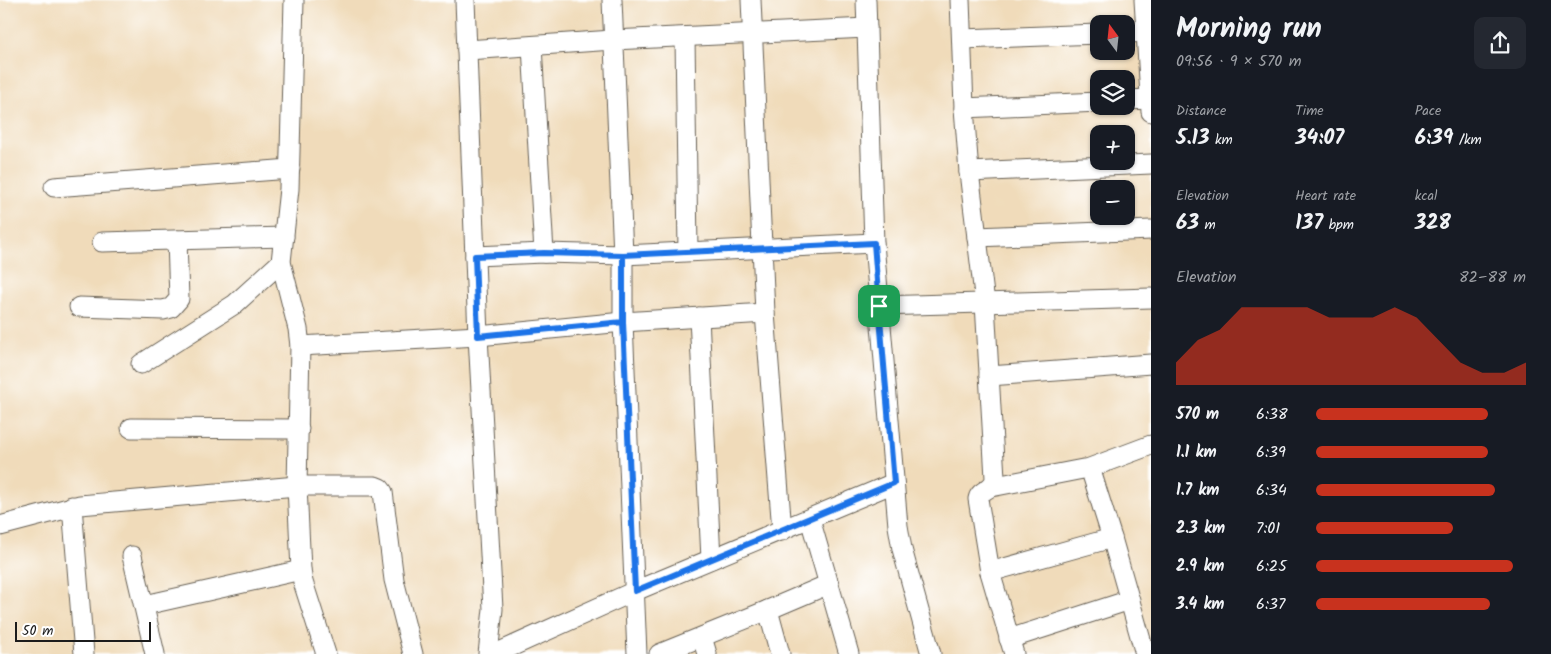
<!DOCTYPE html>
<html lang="en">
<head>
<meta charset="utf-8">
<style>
  :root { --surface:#171b24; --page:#242831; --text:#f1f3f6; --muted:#9ea1a6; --accent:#c8321e }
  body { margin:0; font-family:Kalam,sans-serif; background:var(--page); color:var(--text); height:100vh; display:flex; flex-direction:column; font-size:19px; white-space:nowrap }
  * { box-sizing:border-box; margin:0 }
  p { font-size:16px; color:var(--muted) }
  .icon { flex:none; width:28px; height:28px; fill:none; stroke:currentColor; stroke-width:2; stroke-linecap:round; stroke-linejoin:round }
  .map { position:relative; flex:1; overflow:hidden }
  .details { display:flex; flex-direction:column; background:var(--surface); width:400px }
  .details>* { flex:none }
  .needle { width:32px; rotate:345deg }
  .controls { position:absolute; left:1090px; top:15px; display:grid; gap:10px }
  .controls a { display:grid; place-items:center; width:45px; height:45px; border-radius:10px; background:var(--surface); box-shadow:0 1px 4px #0004; font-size:25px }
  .scale { position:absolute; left:15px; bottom:12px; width:136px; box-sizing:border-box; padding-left:5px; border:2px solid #1c1c1c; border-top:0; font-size:14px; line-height:18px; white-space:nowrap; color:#1c1c1c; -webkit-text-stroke:4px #fff; paint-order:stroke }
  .pin { position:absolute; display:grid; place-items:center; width:42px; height:42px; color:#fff; margin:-21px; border-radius:10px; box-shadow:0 2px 8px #0006 }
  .round { display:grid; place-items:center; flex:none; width:52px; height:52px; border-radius:10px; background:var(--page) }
  .summary { display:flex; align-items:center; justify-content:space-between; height:85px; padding:0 25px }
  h1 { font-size:28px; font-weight:600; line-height:38px }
  .metrics { display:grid; grid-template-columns:repeat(3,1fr); gap:8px; height:85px; padding:5px 25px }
  .metrics div { display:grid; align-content:center }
  .metrics b { font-size:21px; font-weight:600 }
  .metrics small { font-size:14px; font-weight:400 }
  .metrics p { font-size:14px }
  .chart { height:140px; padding:10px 25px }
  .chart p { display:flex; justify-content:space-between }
  .chart svg { width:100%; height:90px; margin-top:5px; fill:var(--accent); opacity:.7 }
  ul { padding:0 25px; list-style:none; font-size:16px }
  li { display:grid; grid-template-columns:80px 60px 1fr; align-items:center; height:38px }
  li i { height:12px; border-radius:6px; background:var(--accent) }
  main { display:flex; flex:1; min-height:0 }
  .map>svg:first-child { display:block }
</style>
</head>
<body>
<main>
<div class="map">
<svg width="1151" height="654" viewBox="0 0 1151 654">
  <rect width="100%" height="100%" fill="#fff"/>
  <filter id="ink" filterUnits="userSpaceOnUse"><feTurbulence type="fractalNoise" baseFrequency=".02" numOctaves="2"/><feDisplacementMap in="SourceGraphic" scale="10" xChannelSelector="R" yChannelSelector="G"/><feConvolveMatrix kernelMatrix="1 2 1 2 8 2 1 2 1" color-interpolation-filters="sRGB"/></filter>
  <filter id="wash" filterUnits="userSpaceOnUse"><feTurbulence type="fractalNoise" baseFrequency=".0096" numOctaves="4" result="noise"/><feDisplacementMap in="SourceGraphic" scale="20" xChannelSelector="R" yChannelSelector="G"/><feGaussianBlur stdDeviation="1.12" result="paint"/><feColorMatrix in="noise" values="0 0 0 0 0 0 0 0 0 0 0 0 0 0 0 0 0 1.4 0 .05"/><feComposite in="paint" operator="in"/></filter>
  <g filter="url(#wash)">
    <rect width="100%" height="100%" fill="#f0dbba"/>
  </g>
  <g filter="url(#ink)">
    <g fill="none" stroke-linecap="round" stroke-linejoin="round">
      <defs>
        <g id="street">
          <polyline points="294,0 289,189 281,262 298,329 300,346 297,486 301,570 303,582 326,654"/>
          <polyline points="465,0 478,336 493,609 488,654"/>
          <polyline points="612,0 623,255 623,322 637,654"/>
          <polyline points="751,0 765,313 782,531"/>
          <polyline points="866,0 874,243 898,526 902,549 931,654"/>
          <path d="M960 0 964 108 969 172 985 303 995 478C994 490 980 489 978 499L990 572 1014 654"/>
          <polyline points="1144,0 1151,112"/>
          <polyline points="1126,33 1151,32"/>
          <polyline points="685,37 688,251"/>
          <polyline points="962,39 1099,34"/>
          <polyline points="532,46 544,253"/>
          <polyline points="467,50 613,40 867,28"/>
          <polyline points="1126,100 1151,99"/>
          <polyline points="964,108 1099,102"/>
          <polyline points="969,172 1151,164"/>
          <polyline points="54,187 290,169"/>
          <polyline points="977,237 1151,230"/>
          <polyline points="102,242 284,237"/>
          <polyline points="475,256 544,253 623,255 874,243"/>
          <polyline points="879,306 1151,298"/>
          <polyline points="79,307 163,310 171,308 179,299 177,240"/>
          <polyline points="699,317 711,559"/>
          <polyline points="300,346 478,336 623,322 765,313"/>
          <polyline points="141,364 235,304 281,262"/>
          <polyline points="989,376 1151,364"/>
          <polyline points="131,428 299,429"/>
          <polyline points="1087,469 1151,445"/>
          <polyline points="991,487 1083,469 1091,471 1112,538 1145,654"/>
          <polyline points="72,506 84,654"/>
          <polyline points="810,519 849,654"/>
          <polyline points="0,526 80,505 297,486 375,486 380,488 383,492 394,580 413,654"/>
          <polyline points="132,556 155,654"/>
          <polyline points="990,572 1112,538"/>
          <polyline points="145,605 301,570"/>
          <polyline points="768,610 780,654"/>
          <polyline points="702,637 707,654"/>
          <polyline points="1009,639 1130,600"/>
          <polyline points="495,654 635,591 894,483"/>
          <polyline points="659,654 768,610 829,584"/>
        </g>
      </defs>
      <use href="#street" stroke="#665f53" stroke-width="21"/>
      <use href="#street" stroke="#fff" stroke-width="19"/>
    </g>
  </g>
  <g fill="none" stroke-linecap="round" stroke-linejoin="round" filter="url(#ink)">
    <defs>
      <polyline id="route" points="879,306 874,243 623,255 623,322 478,336 475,256 544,253 623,255 623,322 635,591 894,483 879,306"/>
    </defs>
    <use href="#route" stroke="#fff" stroke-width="10"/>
    <use href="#route" stroke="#1a73e8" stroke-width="6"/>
  </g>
</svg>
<div class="controls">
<a><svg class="needle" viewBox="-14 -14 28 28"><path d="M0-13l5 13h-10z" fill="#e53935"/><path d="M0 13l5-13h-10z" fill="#9ea1a6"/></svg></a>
<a><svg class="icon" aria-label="layers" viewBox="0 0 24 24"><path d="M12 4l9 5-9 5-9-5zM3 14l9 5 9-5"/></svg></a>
<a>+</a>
<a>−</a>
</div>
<div class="scale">50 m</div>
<div class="pin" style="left:879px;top:306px;background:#1e9e55"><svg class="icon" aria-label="arrive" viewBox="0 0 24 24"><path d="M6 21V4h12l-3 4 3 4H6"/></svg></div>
</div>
<section class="details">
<div class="summary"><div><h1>Morning run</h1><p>09:56 · 9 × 570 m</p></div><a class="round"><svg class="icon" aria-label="share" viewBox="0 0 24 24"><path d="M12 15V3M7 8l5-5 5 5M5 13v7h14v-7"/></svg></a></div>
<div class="metrics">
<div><p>Distance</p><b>5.13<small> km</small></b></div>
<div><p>Time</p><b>34:07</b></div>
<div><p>Pace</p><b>6:39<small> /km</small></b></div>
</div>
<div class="metrics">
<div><p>Elevation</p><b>63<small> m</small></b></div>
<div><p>Heart rate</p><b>137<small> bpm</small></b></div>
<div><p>kcal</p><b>328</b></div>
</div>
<div class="chart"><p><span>Elevation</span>82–88 m</p>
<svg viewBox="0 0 160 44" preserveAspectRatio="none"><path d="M0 44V33L10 22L20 17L30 6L40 6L50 6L60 6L70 11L80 11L90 11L100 6L110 11L120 22L130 33L140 38L150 38L160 33V44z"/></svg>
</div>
<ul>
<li><b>570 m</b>6:38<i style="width:82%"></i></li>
<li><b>1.1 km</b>6:39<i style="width:82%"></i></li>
<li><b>1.7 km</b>6:34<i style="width:85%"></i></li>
<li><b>2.3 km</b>7:01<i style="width:65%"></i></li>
<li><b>2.9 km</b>6:25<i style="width:94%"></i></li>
<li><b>3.4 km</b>6:37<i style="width:83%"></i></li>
</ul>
</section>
</main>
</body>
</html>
